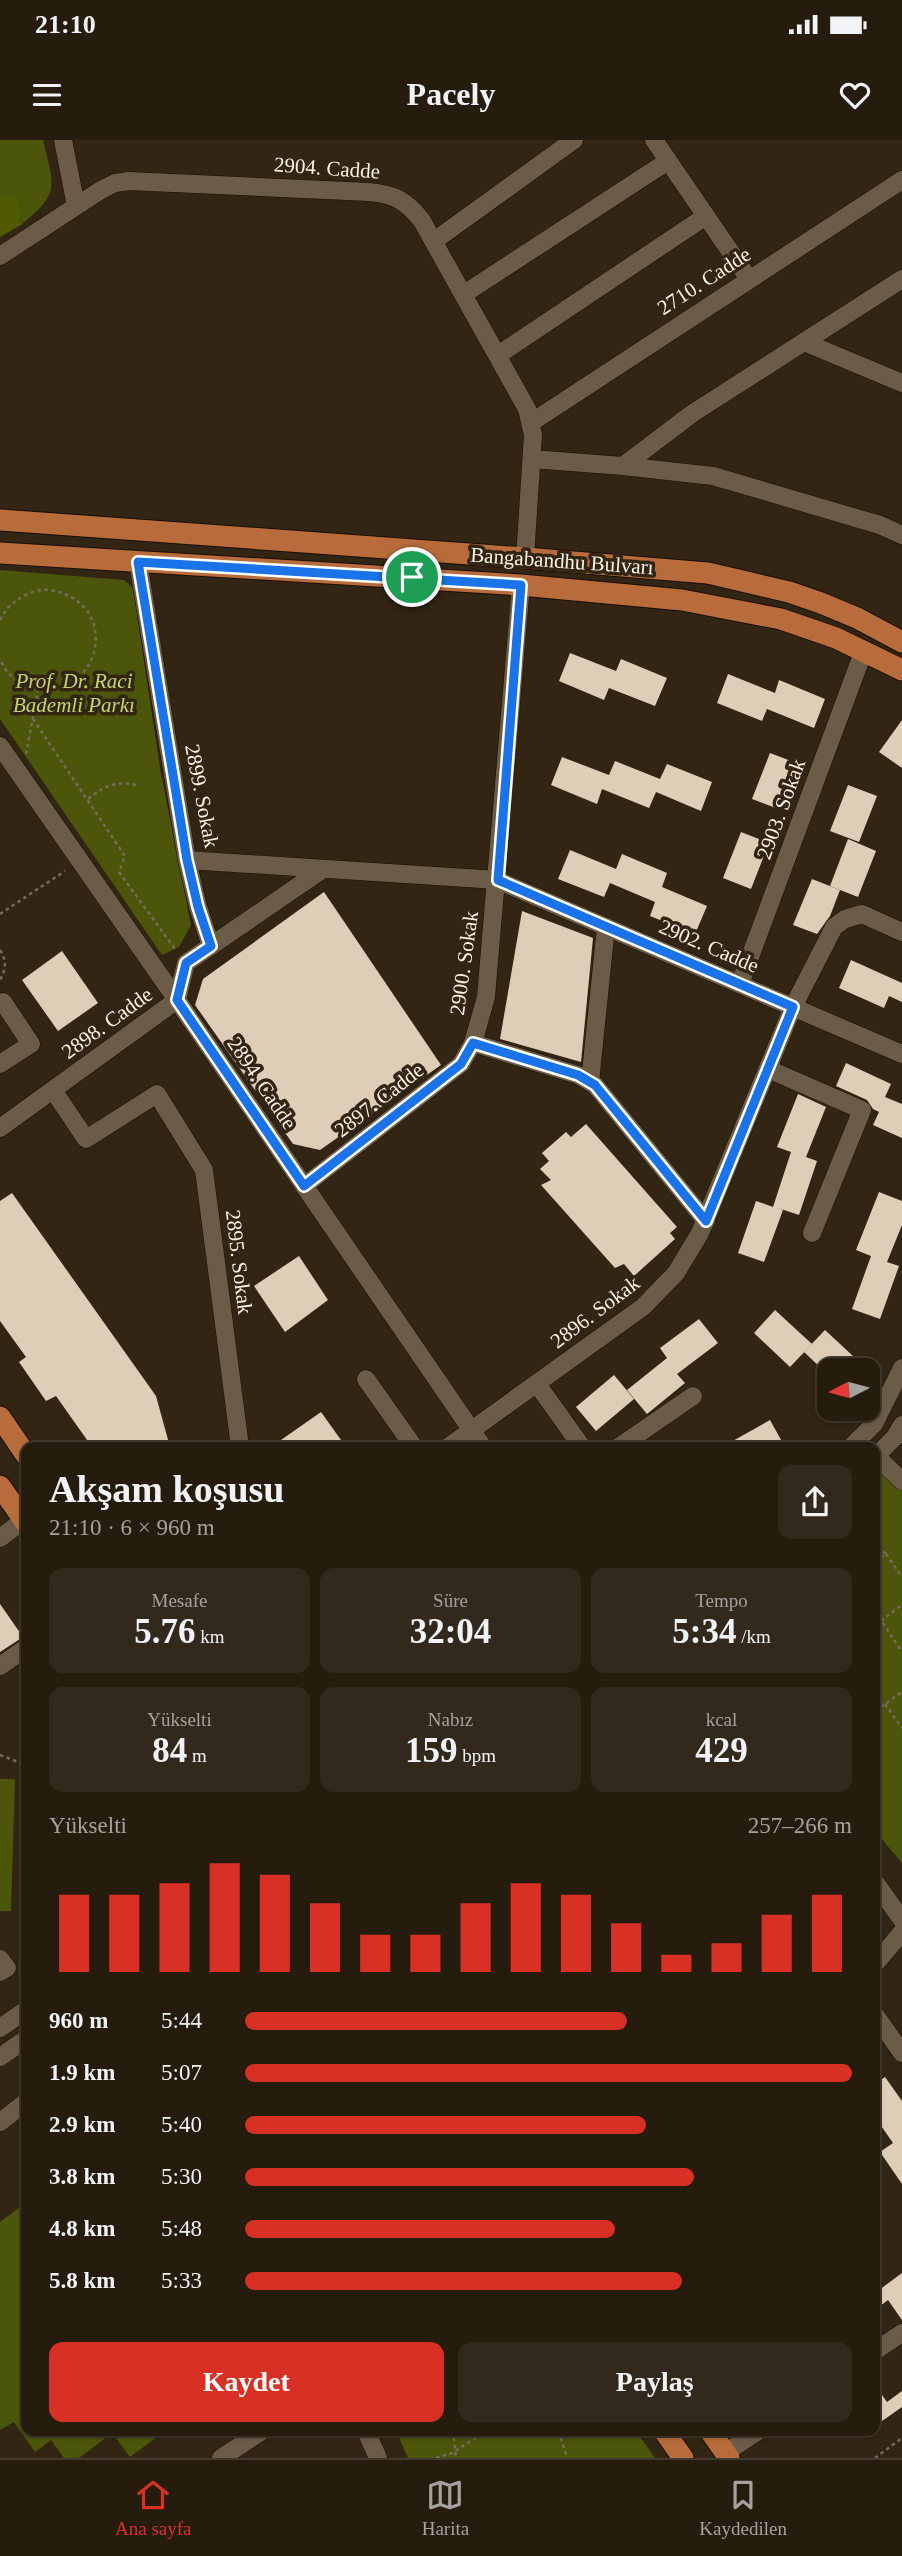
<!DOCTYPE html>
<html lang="tr">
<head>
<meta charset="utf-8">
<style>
  :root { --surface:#261c0e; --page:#32291c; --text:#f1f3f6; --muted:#a4a19e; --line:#423a2e; --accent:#d93025 }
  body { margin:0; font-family:"Times New Roman",serif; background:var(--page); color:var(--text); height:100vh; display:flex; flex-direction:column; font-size:26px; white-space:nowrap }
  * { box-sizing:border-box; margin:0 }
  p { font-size:23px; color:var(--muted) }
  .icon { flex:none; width:38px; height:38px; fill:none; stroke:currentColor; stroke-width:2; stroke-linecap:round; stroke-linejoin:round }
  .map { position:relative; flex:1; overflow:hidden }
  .sheet { position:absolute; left:21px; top:1302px; width:859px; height:994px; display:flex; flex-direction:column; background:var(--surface); border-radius:14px; box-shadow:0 2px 5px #0004,0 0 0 2px var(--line) }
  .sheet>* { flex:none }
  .needle { width:46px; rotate:264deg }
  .controls { position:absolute; left:817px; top:1218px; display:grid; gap:14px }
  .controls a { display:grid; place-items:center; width:63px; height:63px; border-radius:14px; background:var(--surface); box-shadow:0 2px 5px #0004,0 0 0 2px var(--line); font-size:35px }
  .pin { position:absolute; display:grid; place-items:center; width:60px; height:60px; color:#fff; margin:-30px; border:4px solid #fff; border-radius:50%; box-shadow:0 2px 7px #0007 }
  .round { display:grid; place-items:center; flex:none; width:74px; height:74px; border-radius:14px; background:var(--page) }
  .headline { display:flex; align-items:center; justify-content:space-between; height:119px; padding:0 28px }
  h1 { font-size:38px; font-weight:800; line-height:52px }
  .figures { display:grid; grid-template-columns:repeat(3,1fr); gap:10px; height:119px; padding:7px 28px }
  .figures div { display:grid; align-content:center; border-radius:14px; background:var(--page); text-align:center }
  .figures b { font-size:35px; font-weight:800 }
  .figures small { font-size:19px; font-weight:400 }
  .figures p { font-size:19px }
  .chart { height:196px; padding:14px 28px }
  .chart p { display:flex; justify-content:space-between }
  .chart svg { width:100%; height:126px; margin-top:7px; stroke:var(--accent); stroke-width:6 }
  .primary-button { display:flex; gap:14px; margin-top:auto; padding:14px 28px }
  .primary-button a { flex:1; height:80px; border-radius:14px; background:var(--accent); color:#fff; font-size:28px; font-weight:800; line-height:80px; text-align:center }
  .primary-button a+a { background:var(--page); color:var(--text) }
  ul { padding:0 28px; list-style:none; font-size:23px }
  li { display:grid; grid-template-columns:112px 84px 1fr; align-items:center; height:52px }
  li i { height:18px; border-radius:9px; background:var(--accent) }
  .status { display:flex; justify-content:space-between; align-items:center; height:49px; padding:0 35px; background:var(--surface); direction:ltr }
  .status svg { height:19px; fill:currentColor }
  header { display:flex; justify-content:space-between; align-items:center; height:91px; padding:0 28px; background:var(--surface); font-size:32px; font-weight:800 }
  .tab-bar { display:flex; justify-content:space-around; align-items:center; height:98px; border-top:2px solid var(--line); background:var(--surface); font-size:19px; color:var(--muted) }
  .tab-bar a { display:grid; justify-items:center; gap:4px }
  .tab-bar .selected { color:var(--accent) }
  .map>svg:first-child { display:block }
</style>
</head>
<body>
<div class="status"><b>21:10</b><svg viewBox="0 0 49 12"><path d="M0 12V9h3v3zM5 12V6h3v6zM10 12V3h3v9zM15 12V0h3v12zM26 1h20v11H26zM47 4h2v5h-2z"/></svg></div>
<header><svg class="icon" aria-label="menu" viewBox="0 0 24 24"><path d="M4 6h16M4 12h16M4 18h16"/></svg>Pacely<svg class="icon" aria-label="heart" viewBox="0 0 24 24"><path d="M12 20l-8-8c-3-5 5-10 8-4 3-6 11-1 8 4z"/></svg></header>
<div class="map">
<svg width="902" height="2318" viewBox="0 0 902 2318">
  <rect width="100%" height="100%" fill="#322513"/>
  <g fill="#4c560b">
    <path d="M0 0H43C54 46 61 53 21 85L19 58H0Z"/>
    <polygon points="0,430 124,440 133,448 160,628 191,785 179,807 162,815 0,579"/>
    <polygon points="875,1317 902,1341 902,1723 875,1691"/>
    <polygon points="0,1639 15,1639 11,1771 0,1771"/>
    <polygon points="26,2063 26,2291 165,2291 130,2317 112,2293 79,2318 64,2318 51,2300 35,2312 14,2282 0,2290 0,2082"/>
    <polygon points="396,2291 636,2291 655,2318 408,2318"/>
  </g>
  <polygon fill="#505a00" points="3,57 19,58 21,85 0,97 0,58"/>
  <g fill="#dfceb7">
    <polygon points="570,513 616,531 621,519 667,538 655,566 609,548 604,560 559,541"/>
    <polygon points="728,534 775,553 779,540 825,559 814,588 767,569 762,581 717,563"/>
    <polygon points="902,580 902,628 879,612"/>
    <polygon points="770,613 799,624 781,670 752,659"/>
    <polygon points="562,617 609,635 615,621 660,639 667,624 712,642 701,671 656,652 649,668 602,649 597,664 551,645"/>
    <polygon points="848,645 877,656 859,702 830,691"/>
    <polygon points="741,692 769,703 751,749 723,738"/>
    <polygon points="848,699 876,711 858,757 830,746"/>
    <polygon points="570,710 616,729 622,714 667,733 662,747 707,766 695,794 650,776 655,762 610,743 604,757 558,739"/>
    <polygon points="812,739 840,750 830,776 817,794 793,785"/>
    <polygon points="324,752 441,925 320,1010 293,1004 195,865 203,839"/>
    <polygon points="522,771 593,798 581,922 500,899"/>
    <polygon points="62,811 98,863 58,891 22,840"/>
    <polygon points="851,820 902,843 902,862 889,856 884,868 839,848"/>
    <polygon points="846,923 891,944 885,957 902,964 902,998 873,985 879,972 873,969 867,960 836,946"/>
    <polygon points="798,954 826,967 806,1017 817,1021 799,1075 778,1068 783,1070 764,1122 738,1113 756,1061 773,1067 791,1012 777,1007"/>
    <polygon points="586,984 677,1087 670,1093 675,1099 634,1136 624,1124 615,1128 541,1045 551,1040 540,1029 549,1021 542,1013 566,992 571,997"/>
    <polygon points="879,1052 902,1061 902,1085 887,1122 899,1126 880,1179 852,1169 871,1116 856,1110"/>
    <polygon points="12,1053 156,1256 170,1307 92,1307 56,1256 46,1261 19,1222 26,1217 0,1181 0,1061"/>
    <polygon points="299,1116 328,1160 285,1192 254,1146"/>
    <polygon points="775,1170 812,1204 790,1227 754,1193"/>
    <polygon points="699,1179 718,1203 677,1234 685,1243 647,1274 627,1250 667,1218 660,1208"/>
    <polygon points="825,1190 868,1230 823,1230 804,1212"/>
    <polygon points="614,1235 634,1259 596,1291 576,1267"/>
    <polygon points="321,1272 346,1307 271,1307"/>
    <polygon points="770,1280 785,1307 722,1307"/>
    <polygon points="0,1464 23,1497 0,1512"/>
    <polygon points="885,1937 902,1961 902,2044 880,2012 893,2003 875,1977 875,1944"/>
    <polygon points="902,2133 902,2180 888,2160 875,2170 875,2153"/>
    <polygon points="875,2245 887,2262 902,2251 902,2267 875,2286"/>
  </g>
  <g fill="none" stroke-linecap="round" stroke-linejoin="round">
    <defs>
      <g id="minor">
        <polyline points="63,0 76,66"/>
        <polyline points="654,0 749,139"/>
        <polyline points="434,101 574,0"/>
        <path d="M0 116 101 50 115 43 129 41 369 52C394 54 407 61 422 81L527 269 533 295 525 418"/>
        <polyline points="464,154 668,21"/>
        <polyline points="804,202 902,243"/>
        <polyline points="498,215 706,76"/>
        <polyline points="532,282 902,40"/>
        <polyline points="532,319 623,326 713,336 880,385 902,395"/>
        <polyline points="623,326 693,273 902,139"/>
        <polyline points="138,422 187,720 497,740 902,914"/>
        <polyline points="521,445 486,857 473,903 578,935 595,945 706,1081"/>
        <polyline points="0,606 177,860 483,1307"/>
        <polyline points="187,720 198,767 211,806"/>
        <polyline points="740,844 864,510"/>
        <polyline points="0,864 3,862 31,904 0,924"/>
        <polyline points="768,929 862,970 812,1093"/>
        <polyline points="590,942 606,787"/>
        <polyline points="53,950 86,999 157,954 204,1030 240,1307"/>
        <polyline points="0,988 177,860 186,823 323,729"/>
        <polyline points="304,1046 461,924 473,903"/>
        <polyline points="366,1239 414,1307"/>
        <polyline points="537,1244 582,1307"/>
        <polyline points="448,1307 643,1167 676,1133 700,1093 793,867 834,787 845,779 862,774 902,792"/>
        <polyline points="619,1307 693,1256"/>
        <polyline points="851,1307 874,1284 902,1228"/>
        <polyline points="875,1315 902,1341"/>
        <polyline points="875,1317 895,1297 902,1285"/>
        <polyline points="0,1398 24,1380"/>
        <polyline points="0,1526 26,1508"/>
        <polyline points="875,1742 902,1780"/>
        <polyline points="0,1819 7,1828 0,1832"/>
        <polyline points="875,1824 902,1792"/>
        <polyline points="875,1875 902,1913"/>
        <polyline points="0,1888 26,1870"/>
        <polyline points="0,1917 26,1899"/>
        <polyline points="0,1982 26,1962"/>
        <polyline points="875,2211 902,2193"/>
        <polyline points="366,2291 378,2318"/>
        <polyline points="725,2313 758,2291"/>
        <polyline points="221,2318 262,2291"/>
      </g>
      <g id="major">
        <polyline points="0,380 525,418 708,433 789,452 821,463 857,478 902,502"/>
        <polyline points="0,413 521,445 682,460 781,479 836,498 902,530"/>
        <polyline points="0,1277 26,1315"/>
        <polyline points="0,1346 26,1383"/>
        <polyline points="664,2291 683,2318"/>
        <polyline points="710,2291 729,2318"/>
      </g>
    </defs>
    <use href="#minor" stroke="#1a0e00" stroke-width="19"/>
    <use href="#major" stroke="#1a0e00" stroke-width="23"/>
    <g stroke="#766b5b" stroke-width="2.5" stroke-dasharray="3.5 3.5" stroke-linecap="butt">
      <path d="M0 480C7 465 20 456 36 451 47 448 58 451 67 455 118 478 96 554 41 550 23 549 6 535 0 519"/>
      <polyline points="33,579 125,716 119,732 175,809"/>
      <polyline points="26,614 38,551"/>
      <path d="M88 659C104 646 118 639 139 646"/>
      <polyline points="0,774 65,731"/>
      <path d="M0 810C7 821 6 829 0 840"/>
      <polyline points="875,1400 886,1414 875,1422"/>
      <polyline points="886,1414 902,1437"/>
      <polyline points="875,1471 902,1512"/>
      <polyline points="875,1485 902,1465"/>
      <polyline points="885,1564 902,1588"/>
      <polyline points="875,1571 902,1552"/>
      <polyline points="0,1615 26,1625"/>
      <polyline points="453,2291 456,2318"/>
      <polyline points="559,2291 567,2318"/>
      <polyline points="436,2318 452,2313 486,2291"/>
      <polyline points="875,2318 902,2298"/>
    </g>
    <use href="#minor" stroke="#6b5c48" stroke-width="18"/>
    <use href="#major" stroke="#b86c3b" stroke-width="21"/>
  </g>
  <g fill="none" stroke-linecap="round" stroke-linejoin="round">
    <defs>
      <polygon id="route" points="138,422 521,445 498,740 793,867 706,1081 595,945 578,935 473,903 461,924 304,1046 177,860 186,823 211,806 198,767 187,720"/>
    </defs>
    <use href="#route" stroke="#fff" stroke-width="14"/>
    <use href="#route" stroke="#1a73e8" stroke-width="9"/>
  </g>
  <g text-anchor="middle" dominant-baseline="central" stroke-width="7" stroke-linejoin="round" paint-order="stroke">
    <g font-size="21" fill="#fcf3e7" stroke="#322513">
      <text transform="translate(327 28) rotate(4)">2904. Cadde</text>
      <text transform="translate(704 141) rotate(-33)">2710. Cadde</text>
      <text transform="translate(562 421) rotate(4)">Bangabandhu Bulvarı</text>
      <text transform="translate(202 656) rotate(79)">2899. Sokak</text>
      <text transform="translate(781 669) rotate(-70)">2903. Sokak</text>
      <text transform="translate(709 806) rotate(23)">2902. Cadde</text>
      <text transform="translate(464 823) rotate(-82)">2900. Sokak</text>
      <text transform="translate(107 883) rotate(-36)">2898. Cadde</text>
      <text transform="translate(262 943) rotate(56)">2894. Cadde</text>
      <text transform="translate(379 960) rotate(-38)">2897. Cadde</text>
      <text transform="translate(239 1122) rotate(83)">2895. Sokak</text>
      <text transform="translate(595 1172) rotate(-37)">2896. Sokak</text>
    </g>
    <g font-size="21" font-style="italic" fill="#c4d66b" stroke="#322513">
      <text x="74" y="541">Prof. Dr. Raci<tspan x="74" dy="24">Bademli Parkı</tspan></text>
    </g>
  </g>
</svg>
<div class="controls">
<a><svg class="needle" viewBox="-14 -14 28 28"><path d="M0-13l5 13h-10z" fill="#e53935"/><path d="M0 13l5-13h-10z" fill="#a4a19e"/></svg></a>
</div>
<div class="pin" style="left:412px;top:437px;background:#1e9e55"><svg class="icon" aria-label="arrive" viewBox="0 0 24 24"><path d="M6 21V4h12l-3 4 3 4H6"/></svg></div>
<section class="sheet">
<div class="headline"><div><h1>Akşam koşusu</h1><p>21:10 · 6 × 960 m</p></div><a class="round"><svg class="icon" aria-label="share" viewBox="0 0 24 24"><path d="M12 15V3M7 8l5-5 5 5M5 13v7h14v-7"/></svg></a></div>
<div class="figures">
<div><p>Mesafe</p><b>5.76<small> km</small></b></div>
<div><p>Süre</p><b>32:04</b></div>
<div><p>Tempo</p><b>5:34<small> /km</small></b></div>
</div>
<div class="figures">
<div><p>Yükselti</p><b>84<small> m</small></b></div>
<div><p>Nabız</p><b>159<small> bpm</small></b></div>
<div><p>kcal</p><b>429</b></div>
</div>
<div class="chart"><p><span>Yükselti</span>257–266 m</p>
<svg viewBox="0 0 160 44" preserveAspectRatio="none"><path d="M5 44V17M15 44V17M25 44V13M35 44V6M45 44V10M55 44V20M65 44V31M75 44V31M85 44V20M95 44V13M105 44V17M115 44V27M125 44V38M135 44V34M145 44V24M155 44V17"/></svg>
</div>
<ul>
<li><b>960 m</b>5:44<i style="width:63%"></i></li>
<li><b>1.9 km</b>5:07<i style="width:100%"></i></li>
<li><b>2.9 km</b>5:40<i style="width:66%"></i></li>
<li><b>3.8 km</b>5:30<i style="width:74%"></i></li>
<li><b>4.8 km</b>5:48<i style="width:61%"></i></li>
<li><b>5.8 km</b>5:33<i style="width:72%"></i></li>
</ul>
<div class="primary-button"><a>Kaydet</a><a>Paylaş</a></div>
</section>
</div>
<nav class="tab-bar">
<a class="selected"><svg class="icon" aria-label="home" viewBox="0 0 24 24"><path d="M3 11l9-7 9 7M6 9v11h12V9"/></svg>Ana sayfa</a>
<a><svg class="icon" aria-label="map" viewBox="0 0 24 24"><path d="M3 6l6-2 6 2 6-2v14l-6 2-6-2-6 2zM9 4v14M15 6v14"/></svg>Harita</a>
<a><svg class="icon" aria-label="saved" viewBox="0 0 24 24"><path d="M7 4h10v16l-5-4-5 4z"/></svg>Kaydedilen</a>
</nav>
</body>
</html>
